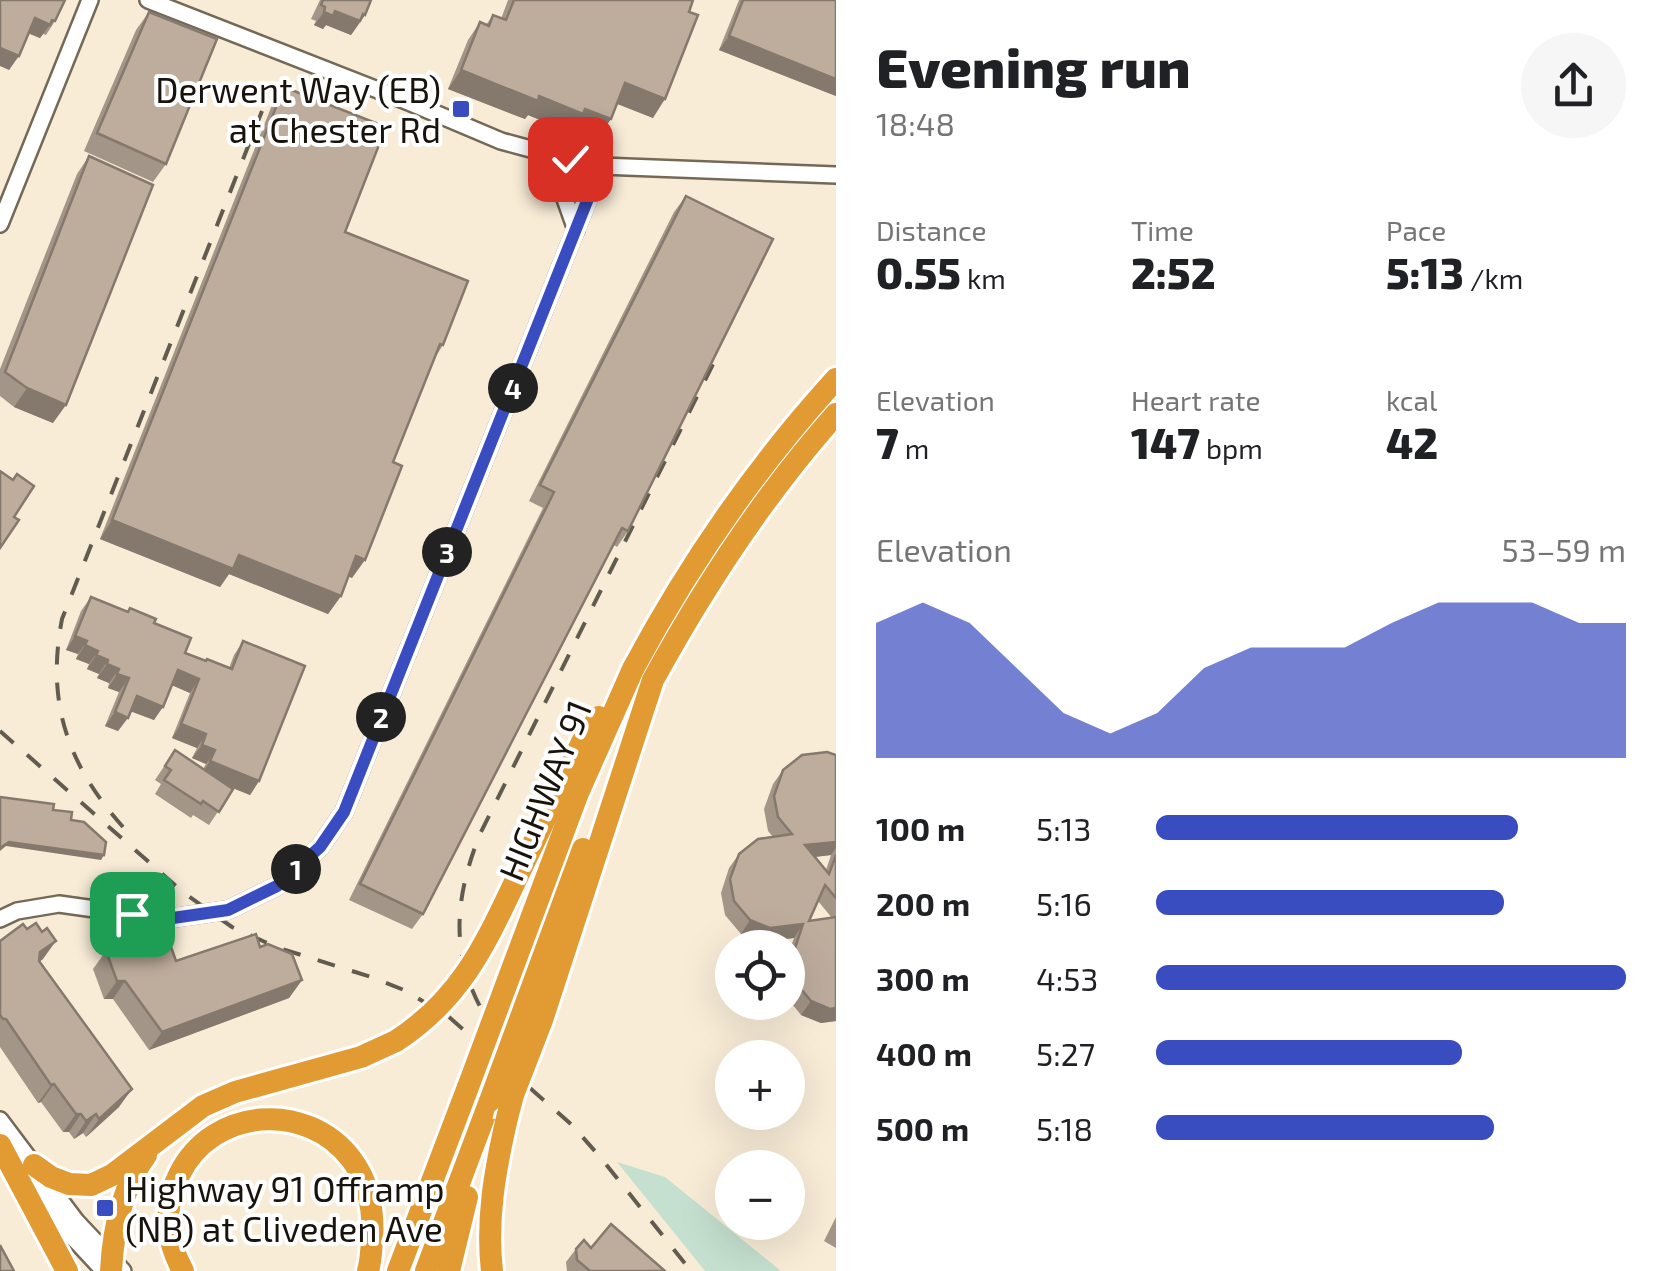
<!DOCTYPE html>
<html lang="en">
<head>
<meta charset="utf-8">
<style>
  :root { --surface:#fff; --page:#f6f6f6; --text:#202124; --muted:#757577; --accent:#3a4dc0 }
  body { margin:0; font-family:"Exo 2",sans-serif; background:var(--page); color:var(--text); height:100vh; display:flex; flex-direction:column; font-size:38px; white-space:nowrap }
  * { box-sizing:border-box; margin:0 }
  p { font-size:32px; color:var(--muted) }
  .icon { flex:none; width:55px; height:55px; fill:none; stroke:currentColor; stroke-width:2; stroke-linecap:round; stroke-linejoin:round }
  .map { position:relative; flex:1; overflow:hidden }
  .panel { display:flex; flex-direction:column; background:var(--surface); width:830px }
  .panel>* { flex:none }
  .fabs { position:absolute; left:715px; top:930px; display:grid; gap:20px }
  .fabs a { display:grid; place-items:center; width:90px; height:90px; border-radius:50%; background:var(--surface); box-shadow:0 10px 40px #0002; font-size:50px }
  .pin { position:absolute; display:grid; place-items:center; width:85px; height:85px; color:#fff; margin:-42px; border-radius:20px; box-shadow:0 5px 15px #0006 }
  .km { position:absolute; width:50px; height:50px; margin:-25px; border-radius:50%; background:#222; color:#fff; font-size:28px; line-height:50px; text-align:center }
  .round { display:grid; place-items:center; flex:none; width:105px; height:105px; border-radius:52px; background:var(--page) }
  .overview { display:flex; align-items:center; justify-content:space-between; height:170px; padding:0 40px }
  h1 { font-size:55px; font-weight:800; line-height:75px }
  .stats { display:grid; grid-template-columns:repeat(3,1fr); gap:15px; height:170px; padding:10px 40px }
  .stats div { display:grid; align-content:center }
  .stats b { font-size:42px; font-weight:800 }
  .stats small { font-size:28px; font-weight:400 }
  .stats p { font-size:28px }
  .chart { height:280px; padding:20px 40px }
  .chart p { display:flex; justify-content:space-between }
  .chart svg { width:100%; height:180px; margin-top:10px; fill:var(--accent); opacity:.7 }
  ul { padding:0 40px; list-style:none; font-size:32px }
  li { display:grid; grid-template-columns:160px 120px 1fr; align-items:center; height:75px }
  li i { height:25px; border-radius:12px; background:var(--accent) }
  main { display:flex; flex:1; min-height:0 }
  .map>svg:first-child { display:block }
</style>
</head>
<body>
<main>
<div class="map">
<svg width="836" height="1271" viewBox="0 0 836 1271">
  <rect width="100%" height="100%" fill="#f8ecd7"/>
  <polygon fill="#c5e0cf" points="617,1162 665,1177 781,1271 705,1271"/>
  <g fill="none" stroke-linecap="round" stroke-linejoin="round">
    <defs>
      <g id="minor">
        <polyline points="148,0 411,103 501,141 538,151 601,166 836,175"/>
        <polyline points="538,151 559,182 576,230"/>
        <polyline points="0,224 90,0"/>
        <polyline points="0,919 17,911 59,904 166,919 228,910 277,886 320,847 344,812 601,166"/>
        <polyline points="0,1120 76,1221 123,1271"/>
        <polyline points="29,1182 64,1228 104,1271"/>
      </g>
      <g id="highway">
        <path d="M633 669C689 564 756 467 836 379"/>
        <path d="M653 680C705 585 764 495 836 414"/>
        <polyline points="0,1145 67,1271"/>
        <polyline points="34,1165 51,1177 69,1184 91,1185 112,1175 203,1106 235,1092 361,1057 396,1041"/>
        <path d="M111 1271C113 1231 122 1188 146 1155"/>
        <path d="M183 1271C166 1240 163 1207 179 1175 212 1107 307 1100 352 1160 369 1183 374 1213 372 1241 371 1251 371 1261 368 1271"/>
        <polyline points="398,1271 468,1087"/>
        <polyline points="426,1271 490,1101"/>
        <polyline points="449,1271 467,1197"/>
        <path d="M492 1271C486 1220 495 1171 506 1122"/>
      </g>
    </defs>
    <use href="#minor" stroke="#746957" stroke-width="20"/>
    <use href="#highway" stroke="#fff" stroke-width="28"/>
    <use href="#minor" stroke="#fff" stroke-width="15"/>
    <use href="#highway" stroke="#e29b33" stroke-width="22"/>
    <g stroke="#625b4f" stroke-width="4" stroke-dasharray="18 18" stroke-linecap="butt">
      <polyline points="0,731 184,893 232,927 276,947 371,977 404,990 449,1017 572,1125 601,1158 691,1271"/>
      <path d="M123 827C67 764 46 702 62 619L262 111"/>
      <path d="M520 1065C456 988 443 927 480 834L720 350"/>
    </g>
    <defs>
      <g id="highway-bridge">
        <path d="M396 1041C465 996 488 938 522 867 542 825 563 782 583 740L599 717"/>
        <polyline points="468,1087 578,793 633,669"/>
        <polyline points="490,1101 583,849"/>
        <polyline points="506,1122 513,1095 542,1020 653,680"/>
      </g>
    </defs>
    <use href="#highway-bridge" stroke="#fff" stroke-width="28" stroke-linecap="butt"/>
    <use href="#highway-bridge" stroke="#e29b33" stroke-width="22"/>
  </g>
  <g fill="#a39587" fill-rule="evenodd">
    <polygon points="0,0 55,21 46,35 43,34 40,38 28,33 9,70"/>
    <polygon points="320,0 371,0 365,15 351,35 326,25 323,29 314,25 316,21 311,19"/>
    <polygon points="508,0 693,0 653,118 617,103 611,119 598,137 573,128 570,132 528,115 525,119 448,89 468,40 480,22 486,25 493,15 501,19"/>
    <polygon points="739,0 836,0 836,96 719,50"/>
    <polygon points="149,12 166,164 153,182 84,151 136,30"/>
    <polygon points="284,87 345,232 443,345 436,356 393,462 352,578 348,576 341,596 328,614 229,574 220,587 100,539 272,105"/>
    <polygon points="89,156 53,423 14,407 0,396 0,369 77,174"/>
    <polygon points="686,196 628,531 617,547 614,545 423,914 412,929 349,900 543,508 529,501 674,212"/>
    <polygon points="91,597 127,612 130,608 154,623 185,653 229,668 234,655 243,641 259,781 250,795 230,787 233,789 209,825 193,815 191,818 155,794 161,784 155,780 175,750 203,769 206,764 192,758 197,748 172,738 190,693 172,685 154,720 131,711 118,731 105,726 119,692 108,688 109,683 97,678 99,674 87,669 89,664 76,659 78,654 66,650 81,611"/>
    <path d="M836 755V1021L821 1023 801 1015 788 999V955L794 938 760 942 741 934 725 915 721 893 729 868 739 854 773 837 768 831 764 809 773 784 783 770ZM831 855 826 870 815 857ZM818 901 832 918 809 921Z"/>
    <polygon points="152,938 176,961 260,947 302,980 289,998 149,1050 113,999 104,999 93,969 106,951"/>
    <polygon points="0,941 43,959 40,961 119,1107 86,1137 83,1133 74,1139 69,1132 63,1132 41,1102 38,1103 0,1047"/>
    <polygon points="836,1217 836,1248 824,1241"/>
    <polygon points="591,1248 665,1271 567,1271 566,1262 576,1249"/>
  </g>
  <g fill="#85796e">
    <polygon points="335,11 363,14 365,15 351,35 326,25 323,29 314,25 324,12"/>
    <polygon points="35,18 50,25 40,38 25,32"/>
    <polygon points="729,36 836,79 836,96 719,50"/>
    <polygon points="0,48 19,56 9,70 0,66"/>
    <polygon points="461,70 539,96 585,109 611,119 598,137 573,128 570,132 528,115 525,119 448,89"/>
    <polygon points="625,83 665,99 653,118 612,102"/>
    <polygon points="27,388 66,405 53,423 14,407"/>
    <polygon points="112,520 239,555 341,596 328,614 229,574 220,587 100,539"/>
    <polygon points="356,556 365,560 352,578 344,574"/>
    <polygon points="75,636 87,641 78,654 66,650"/>
    <polygon points="85,645 98,651 89,664 76,659"/>
    <polygon points="96,655 108,660 99,674 87,669"/>
    <polygon points="107,664 119,669 109,683 97,678"/>
    <polygon points="178,670 199,679 190,693 169,684"/>
    <polygon points="117,674 129,678 119,692 108,688"/>
    <polygon points="137,696 163,707 154,720 127,710"/>
    <polygon points="115,712 128,718 118,731 105,726"/>
    <polygon points="181,724 206,734 197,748 172,738"/>
    <polygon points="202,745 215,750 206,764 192,758"/>
    <polygon points="210,761 259,781 250,795 201,775"/>
    <polygon points="9,842 104,855 101,860 6,846 0,851 0,848"/>
    <polygon points="836,842 836,848 831,855 796,859 805,845"/>
    <polygon points="750,920 803,924 794,938 760,942 741,934"/>
    <polygon points="56,941 43,959 28,970 40,952"/>
    <polygon points="302,980 289,998 149,1050 162,1032"/>
    <polygon points="117,981 125,981 113,999 104,999"/>
    <polygon points="811,1001 836,1008 836,1021 821,1023 801,1015"/>
    <polygon points="54,1084 41,1102 38,1103 51,1085"/>
    <polygon points="132,1089 119,1107 86,1137 99,1119"/>
    <polygon points="76,1114 81,1114 69,1132 63,1132"/>
    <polygon points="96,1114 83,1133 74,1139 86,1121"/>
  </g>
  <g fill="#bead9d" stroke="#85796e" stroke-width="2.5">
    <polygon points="0,0 65,0 55,21 52,20 50,25 35,18 19,56 0,48"/>
    <polygon points="323,0 371,0 365,15 363,14 360,21 335,11 333,16 324,12 325,7 321,5"/>
    <polygon points="514,0 693,0 689,12 698,15 665,99 625,83 611,119 585,109 583,114 539,96 538,101 461,70 480,22 489,26 493,15 506,20"/>
    <polygon points="743,0 836,0 836,79 729,36"/>
    <polygon points="149,12 217,39 166,164 97,133"/>
    <polygon points="284,87 386,127 345,232 468,281 443,345 440,344 393,462 402,466 365,560 356,556 341,596 239,555 233,569 112,520"/>
    <polygon points="89,156 153,185 66,405 27,388 5,372"/>
    <polygon points="686,196 773,239 628,531 622,528 423,914 360,884 554,492 540,485"/>
    <polygon points="0,471 13,480 17,474 34,486 14,517 19,520 0,548"/>
    <polygon points="91,597 128,612 130,608 156,619 154,623 191,638 185,653 206,661 207,659 232,669 243,641 305,666 259,781 210,761 215,750 202,745 206,734 181,724 199,679 178,670 163,707 137,696 128,718 115,712 129,678 117,674 119,669 107,664 108,660 96,655 98,651 85,645 87,641 75,636"/>
    <polygon points="175,750 233,789 219,812 203,801 201,804 164,780 171,770 165,766"/>
    <polygon points="827,752 836,755 836,842 805,845 829,874 836,855 836,898 825,885 809,921 836,917 836,1008 830,1009 811,1001 795,982 791,960 803,924 770,928 750,920 734,901 730,879 739,854 758,839 792,834 778,817 774,796 783,770 802,755"/>
    <polygon points="0,797 54,804 53,810 72,812 71,820 84,822 106,842 104,855 9,842 0,848"/>
    <polygon points="36,923 42,932 47,928 56,941 40,952 39,961 132,1089 99,1119 96,1114 86,1121 81,1114 76,1114 54,1084 51,1085 6,1019 3,1019 0,1015 0,941 23,924 27,929"/>
    <polygon points="166,933 176,961 256,934 260,947 268,944 292,954 302,980 162,1032 125,981 117,981 106,951 150,934 152,938"/>
    <polygon points="611,1224 665,1271 590,1271 577,1260 576,1249 584,1240 591,1248"/>
    <polygon points="0,1245 14,1271 0,1271"/>
  </g>
  <g fill="none" stroke-linecap="round" stroke-linejoin="round">
    <defs>
      <polyline id="route" points="132,914 166,919 228,910 277,886 320,847 344,812 601,166 570,159"/>
    </defs>
    <use href="#route" stroke="#fff" stroke-width="20"/>
    <use href="#route" stroke="#3a4dc0" stroke-width="12"/>
  </g>
  <g fill="#3a4dc0" stroke="#fff" stroke-width="4">
    <rect x="451" y="99" width="20" height="20" rx="5"/>
    <rect x="95" y="1198" width="20" height="20" rx="5"/>
  </g>
  <g text-anchor="middle" dominant-baseline="central" stroke-width="8" stroke-linejoin="round" paint-order="stroke">
    <g font-size="35" fill="#18140d" stroke="#fff" text-anchor="end">
      <text x="441" y="89">Derwent Way (EB)<tspan x="441" dy="40">at Chester Rd</tspan></text>
      <text x="125" y="1188" text-anchor="start">Highway 91 Offramp<tspan x="125" dy="40">(NB) at Cliveden Ave</tspan></text>
    </g>
    <g font-size="35" fill="#18140d" stroke="#fff">
      <text transform="translate(544 790) rotate(-68)">HIGHWAY 91</text>
    </g>
  </g>
</svg>
<div class="fabs">
<a><svg class="icon" aria-label="locate" viewBox="0 0 24 24"><circle cx="12" cy="12" r="6"/><path d="M12 2v4M12 18v4M2 12h4M18 12h4"/></svg></a>
<a>+</a>
<a>−</a>
</div>
<div class="pin" style="left:132px;top:914px;background:#1e9e55"><svg class="icon" aria-label="arrive" viewBox="0 0 24 24"><path d="M6 21V4h12l-3 4 3 4H6"/></svg></div>
<div class="pin" style="left:570px;top:159px;background:#d93025"><svg class="icon" aria-label="check" viewBox="0 0 24 24"><path d="M5 12l5 5 9-10"/></svg></div>
<b class="km" style="left:296px;top:869px">1</b>
<b class="km" style="left:381px;top:717px">2</b>
<b class="km" style="left:447px;top:552px">3</b>
<b class="km" style="left:513px;top:388px">4</b>
</div>
<section class="panel">
<div class="overview"><div><h1>Evening run</h1><p>18:48</p></div><a class="round"><svg class="icon" aria-label="share" viewBox="0 0 24 24"><path d="M12 15V3M7 8l5-5 5 5M5 13v7h14v-7"/></svg></a></div>
<div class="stats">
<div><p>Distance</p><b>0.55<small> km</small></b></div>
<div><p>Time</p><b>2:52</b></div>
<div><p>Pace</p><b>5:13<small> /km</small></b></div>
</div>
<div class="stats">
<div><p>Elevation</p><b>7<small> m</small></b></div>
<div><p>Heart rate</p><b>147<small> bpm</small></b></div>
<div><p>kcal</p><b>42</b></div>
</div>
<div class="chart"><p><span>Elevation</span>53–59 m</p>
<svg viewBox="0 0 160 44" preserveAspectRatio="none"><path d="M0 44V11L10 6L20 11L30 22L40 33L50 38L60 33L70 22L80 17L90 17L100 17L110 11L120 6L130 6L140 6L150 11L160 11V44z"/></svg>
</div>
<ul>
<li><b>100 m</b>5:13<i style="width:77%"></i></li>
<li><b>200 m</b>5:16<i style="width:74%"></i></li>
<li><b>300 m</b>4:53<i style="width:100%"></i></li>
<li><b>400 m</b>5:27<i style="width:65%"></i></li>
<li><b>500 m</b>5:18<i style="width:72%"></i></li>
</ul>
</section>
</main>
</body>
</html>
